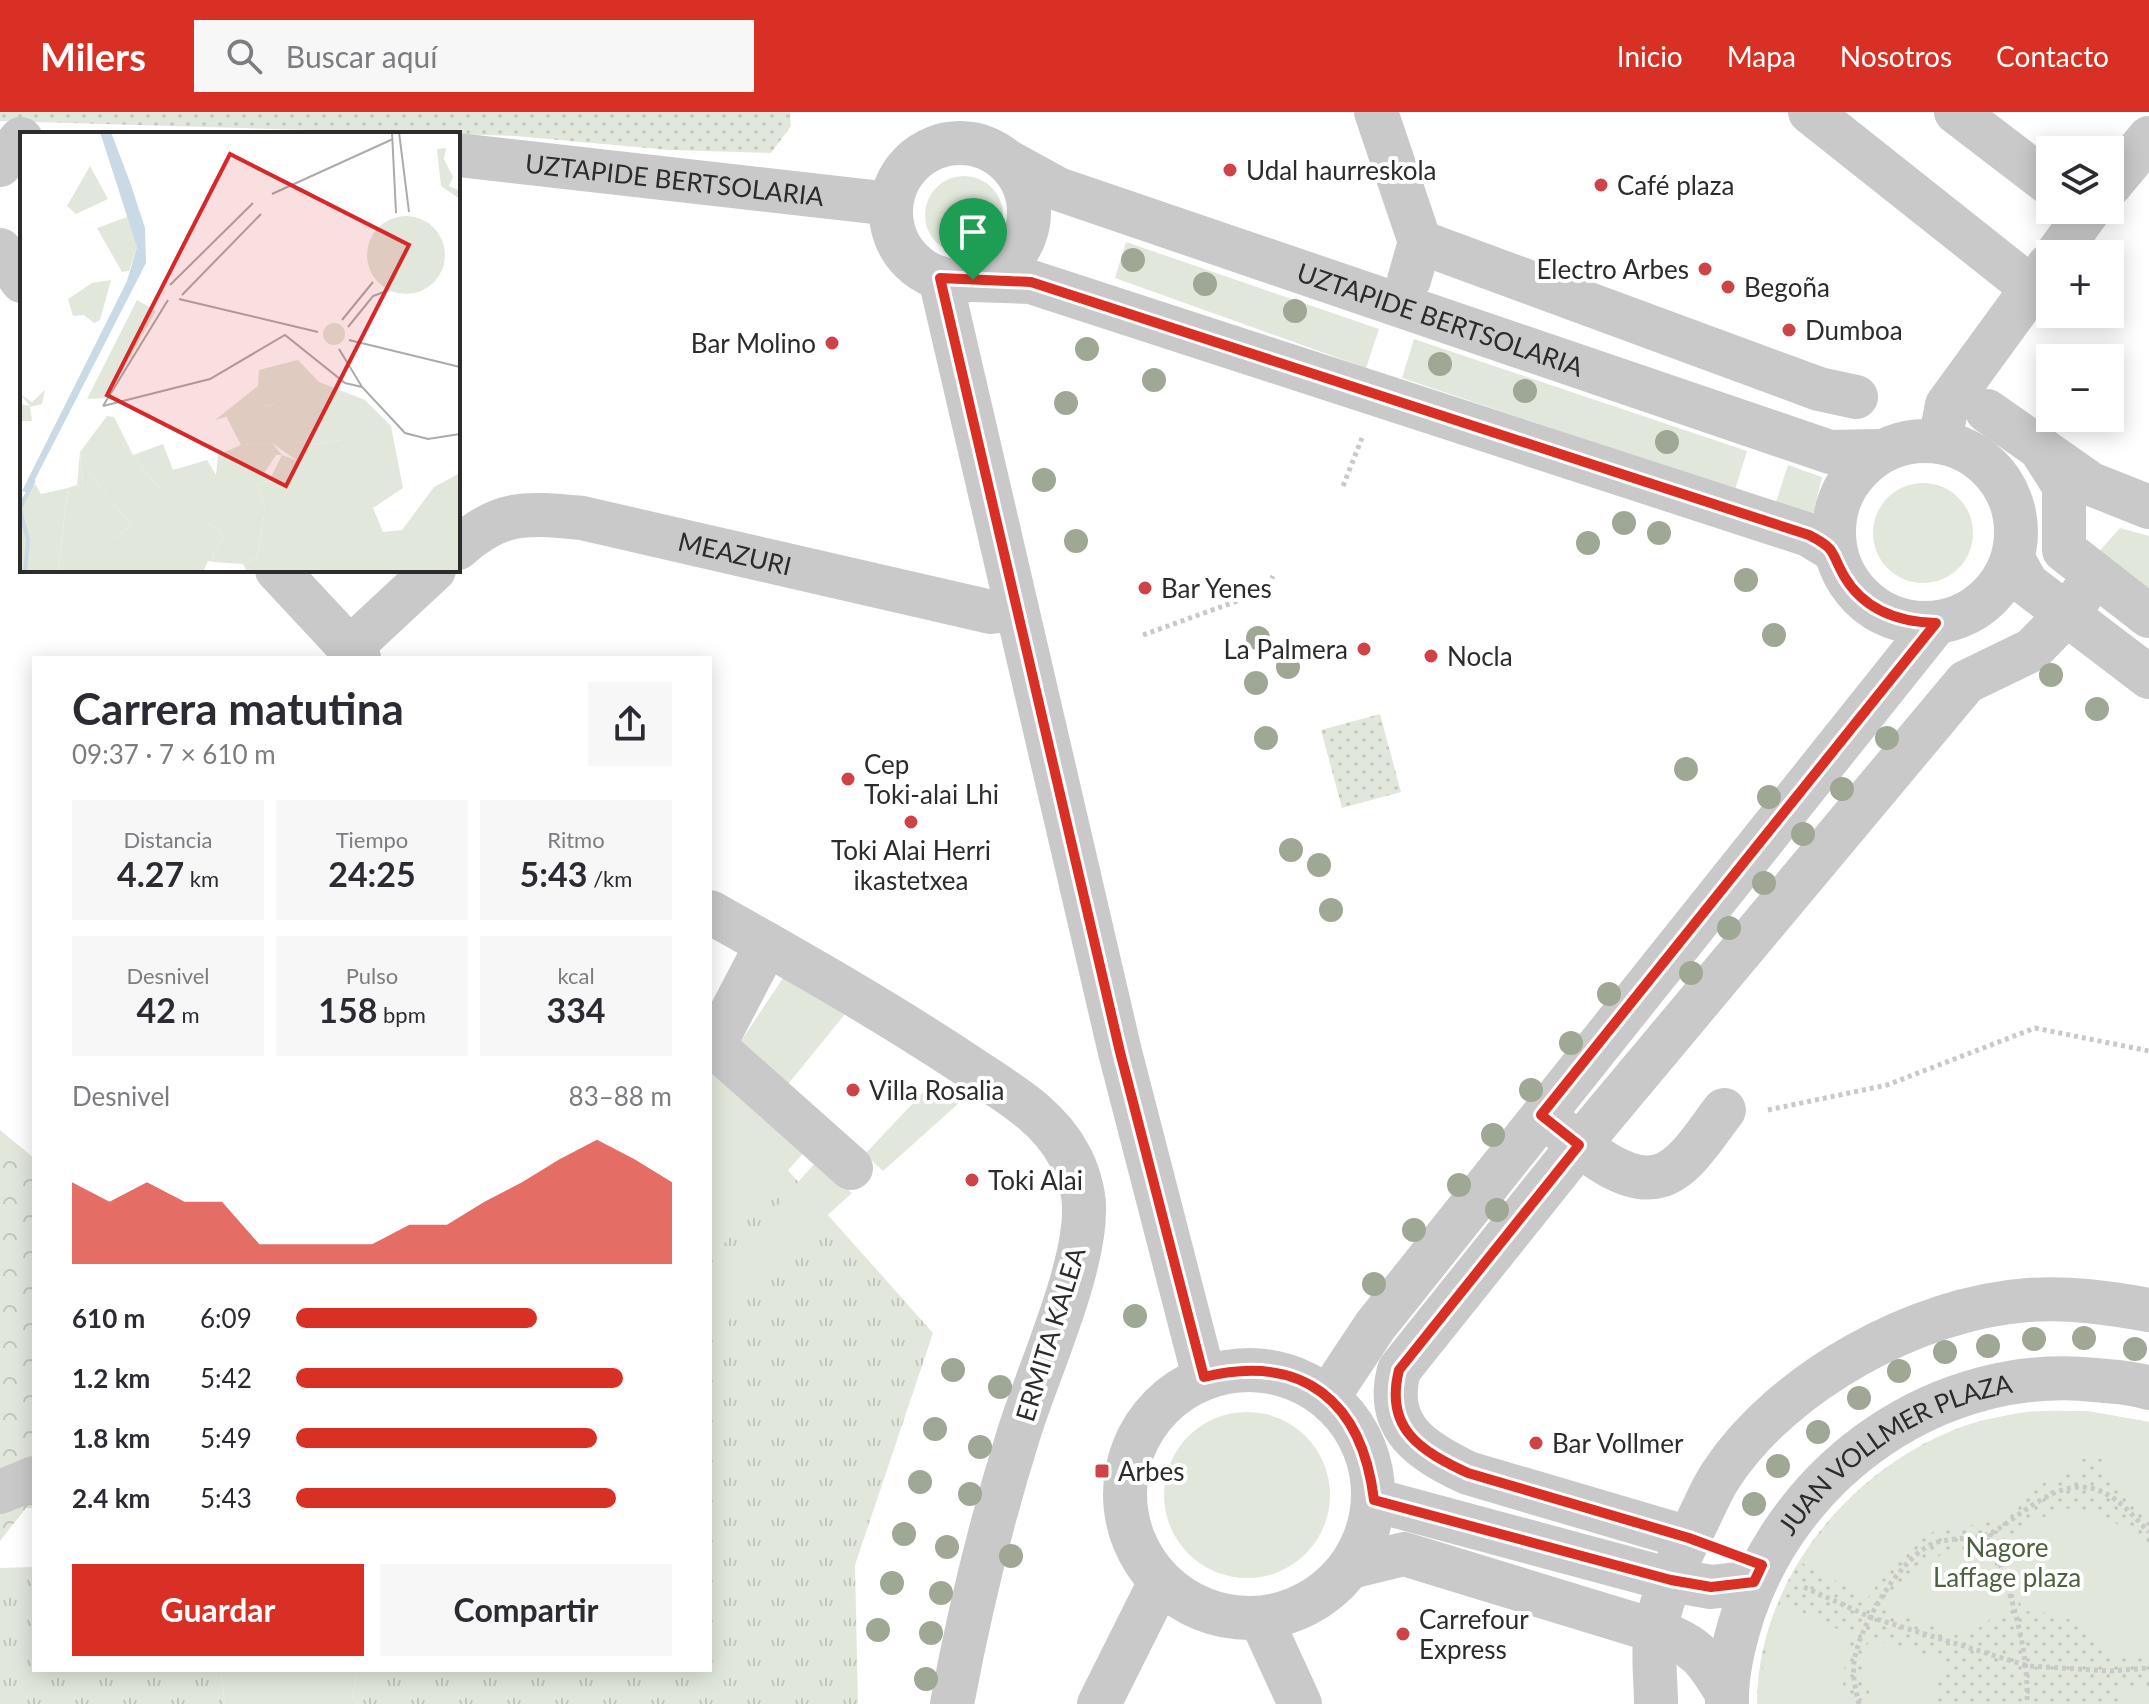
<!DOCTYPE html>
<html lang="es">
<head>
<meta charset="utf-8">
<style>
  :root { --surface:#fff; --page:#f7f7f7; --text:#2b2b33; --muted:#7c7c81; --accent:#d93025 }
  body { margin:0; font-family:Lato,sans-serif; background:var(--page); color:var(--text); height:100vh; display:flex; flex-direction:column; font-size:30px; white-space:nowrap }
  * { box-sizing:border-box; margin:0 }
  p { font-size:26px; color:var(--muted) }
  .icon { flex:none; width:44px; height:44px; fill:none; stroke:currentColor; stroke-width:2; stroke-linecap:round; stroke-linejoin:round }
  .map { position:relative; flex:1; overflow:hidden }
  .side { position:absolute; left:32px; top:544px; width:680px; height:1016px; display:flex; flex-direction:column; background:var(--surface); border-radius:0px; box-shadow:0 4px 20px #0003 }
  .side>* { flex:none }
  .tools { position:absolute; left:2036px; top:24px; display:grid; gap:16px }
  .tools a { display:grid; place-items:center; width:88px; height:88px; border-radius:0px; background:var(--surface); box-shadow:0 4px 20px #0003; font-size:40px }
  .pin { position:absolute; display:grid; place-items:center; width:68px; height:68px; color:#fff; margin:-82px -34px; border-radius:50% 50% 50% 0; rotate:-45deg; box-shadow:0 0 8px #0007 }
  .pin .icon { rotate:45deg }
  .round { display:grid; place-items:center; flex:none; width:84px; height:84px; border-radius:0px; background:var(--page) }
  .head { display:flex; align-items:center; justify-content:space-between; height:136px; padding:0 40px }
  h1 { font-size:44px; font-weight:700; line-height:60px }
  .figures { display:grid; grid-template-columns:repeat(3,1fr); gap:12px; height:136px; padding:8px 40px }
  .figures div { display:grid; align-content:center; border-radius:0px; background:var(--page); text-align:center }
  .figures b { font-size:34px; font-weight:700 }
  .figures small { font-size:22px; font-weight:400 }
  .figures p { font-size:22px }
  .chart { height:224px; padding:16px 40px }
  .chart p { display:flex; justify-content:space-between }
  .chart svg { width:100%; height:144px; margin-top:8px; fill:var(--accent); opacity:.7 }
  .button { display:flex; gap:16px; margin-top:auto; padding:16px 40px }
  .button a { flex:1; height:92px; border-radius:0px; background:var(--accent); color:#fff; font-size:32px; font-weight:700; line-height:92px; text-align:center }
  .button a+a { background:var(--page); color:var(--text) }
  ul { padding:0 40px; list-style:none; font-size:26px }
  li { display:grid; grid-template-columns:128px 96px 1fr; align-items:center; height:60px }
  li i { height:20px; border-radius:10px; background:var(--accent) }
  header { display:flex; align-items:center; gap:48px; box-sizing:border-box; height:112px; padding:0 40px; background:var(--accent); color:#fff }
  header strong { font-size:38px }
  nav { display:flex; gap:44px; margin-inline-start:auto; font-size:28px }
  .search { width:560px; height:72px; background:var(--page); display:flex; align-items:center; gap:20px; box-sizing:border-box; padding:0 28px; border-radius:0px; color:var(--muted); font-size:30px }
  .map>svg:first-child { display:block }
</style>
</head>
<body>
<header>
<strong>Milers</strong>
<div class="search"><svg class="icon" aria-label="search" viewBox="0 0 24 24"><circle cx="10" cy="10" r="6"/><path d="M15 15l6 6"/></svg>Buscar aquí</div>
<nav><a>Inicio</a><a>Mapa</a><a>Nosotros</a><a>Contacto</a></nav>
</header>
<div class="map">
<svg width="2149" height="1592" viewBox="0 0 2149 1592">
  <defs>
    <pattern id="grass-tufts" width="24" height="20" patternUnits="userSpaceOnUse" patternTransform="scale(2)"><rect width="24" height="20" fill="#e1e8db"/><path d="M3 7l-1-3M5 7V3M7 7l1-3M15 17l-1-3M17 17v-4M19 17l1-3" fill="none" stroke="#c1c7bc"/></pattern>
    <pattern id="forest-crowns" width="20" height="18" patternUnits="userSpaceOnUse" patternTransform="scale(2)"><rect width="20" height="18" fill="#e1e8db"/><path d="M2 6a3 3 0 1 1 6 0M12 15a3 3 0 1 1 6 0" fill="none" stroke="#c1c7bc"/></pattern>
    <pattern id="park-dots" width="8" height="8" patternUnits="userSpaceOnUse" patternTransform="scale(2)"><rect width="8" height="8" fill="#e1e8db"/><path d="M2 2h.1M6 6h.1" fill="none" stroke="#c1c7bc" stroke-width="1.8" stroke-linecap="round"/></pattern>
  </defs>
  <rect width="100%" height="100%" fill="#fff"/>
  <g fill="url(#grass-tufts)">
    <polygon points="722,984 933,1221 855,1453 858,1592 358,1592 352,1584 358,1558 710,1558 710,990"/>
    <polygon points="34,1455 34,1558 221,1558 225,1592 0,1592 0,1456"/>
  </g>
  <polygon fill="url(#forest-crowns)" points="0,1018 34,1046 34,1396 26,1396 0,1429"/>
  <g fill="url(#park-dots)">
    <polygon points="0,0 790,0 791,14 771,41 669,38 515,24 0,9"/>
    <polygon points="1380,602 1401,680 1342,696 1321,618"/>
    <path d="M2087 1299 2149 1310V1592H1757C1757 1467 1852 1353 1967 1313 2006 1300 2047 1300 2087 1299Z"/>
  </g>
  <g fill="#e1e8db">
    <circle cx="964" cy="103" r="39"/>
    <polygon points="1126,130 1379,217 1366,256 1115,166"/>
    <polygon points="1414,227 1747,339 1735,378 1402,266"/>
    <polygon points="1788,353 1822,365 1813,403 1776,390"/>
    <circle cx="1923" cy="421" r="50"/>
    <polygon points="2120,416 2149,424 2149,484 2096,443"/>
    <polygon points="785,863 845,902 785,976 735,938"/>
    <polygon points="717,956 805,1039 710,1148 710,964"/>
    <polygon points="932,971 959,991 883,1059 865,1042"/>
    <polygon points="815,1051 852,1081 742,1181 723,1223 710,1184 710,1169"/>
    <path d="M2087 1299 2149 1310V1408L2121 1374 2102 1362V1347H2081L2078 1359C2040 1365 2034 1382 2005 1402 1982 1417 1956 1411 1933 1420 1905 1431 1884 1463 1868 1486L1800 1450C1851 1370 1929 1313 2026 1300 2046 1298 2067 1299 2087 1299Z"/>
    <circle cx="1247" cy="1383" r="83"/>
    <path d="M2073 1395 2099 1401 2149 1432V1542L2106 1543C2089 1509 2059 1500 2023 1499L2000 1434 2029 1410Z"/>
    <polygon points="1948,1438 1991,1438 2009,1502 1991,1507 1965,1526 1886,1498 1905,1467"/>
    <polygon points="1781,1490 1848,1522 1843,1574 1848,1592 1757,1592 1769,1520"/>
    <path d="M1870 1526 1947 1550 1929 1592H1875C1862 1568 1859 1550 1870 1526Z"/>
    <polygon points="221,1558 358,1558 352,1584 358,1592 225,1592"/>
    <polygon points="2149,1574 2149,1592 2125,1592 2121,1577"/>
  </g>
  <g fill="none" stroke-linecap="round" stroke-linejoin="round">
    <g stroke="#c9c9c9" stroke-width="5" stroke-dasharray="4 4" stroke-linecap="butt">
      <polyline points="1343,374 1362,326"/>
      <polyline points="1143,523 1265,479 1273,464"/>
      <polyline points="1768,998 1887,973 2035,916 2149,939"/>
      <path d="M1990 1421C2009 1480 2029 1530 2027 1592"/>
      <polyline points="1804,1475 1870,1505 2028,1554 2110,1559 2149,1556"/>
      <path d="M1859 1592C1856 1579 1852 1564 1854 1550 1859 1515 1897 1452 1928 1434 1948 1423 1974 1430 1993 1420 2022 1403 2054 1369 2091 1376 2115 1381 2133 1404 2149 1420"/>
    </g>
    <g stroke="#c9c9c9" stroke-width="44">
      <polyline points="1376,0 1420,130"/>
      <polyline points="1810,0 2033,177"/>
      <polyline points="1956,0 2050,72"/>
      <circle cx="960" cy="100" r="69"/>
      <path id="s1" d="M458 43 891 92"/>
      <path id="s2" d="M1007 49 1058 77 1830 340 1880 339"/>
      <polyline points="0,53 21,27"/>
      <polyline points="2110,73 2149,26"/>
      <polyline points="0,138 22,169"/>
      <polyline points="2057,142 2089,98"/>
      <polyline points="940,166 1120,940 1204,1265"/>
      <polyline points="973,168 1031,170 1809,423 1835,439"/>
      <polyline points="1409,168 1420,130 1819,277 1856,285"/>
      <polyline points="1987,299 2091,372 2149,395"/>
      <circle cx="1925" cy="420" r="91"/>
      <polyline points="1940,329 1947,293 2049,153"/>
      <polyline points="2040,336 2064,374 2064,438 2149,504"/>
      <path id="s3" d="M458 436C501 397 528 401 582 406L991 500 1017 497"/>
      <polyline points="2013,447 2027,472 2149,565"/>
      <polyline points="277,458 359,546"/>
      <polyline points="349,537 434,458"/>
      <path d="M710 800C797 849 882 897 965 952 1003 978 1047 1001 1069 1043 1077 1057 1084 1079 1084 1095 1086 1156 1038 1260 1019 1321 991 1410 969 1501 952 1592"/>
      <polyline points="715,935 851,1056"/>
      <polyline points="710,941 767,832"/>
      <path d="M1556 1014C1581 1034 1624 1074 1659 1064 1686 1057 1708 1018 1724 998"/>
      <circle cx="1249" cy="1382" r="124"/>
      <polyline points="1328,1285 1375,1214 1936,511"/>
      <polyline points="0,1380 34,1366"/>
      <polyline points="1374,1388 1671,1468 1711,1475 1754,1470"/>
      <path d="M1689 1426 1468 1361C1422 1339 1384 1316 1399 1258L1579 1033 1966 570 2032 538 2067 502 2096 463"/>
      <path d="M1351 1455 1404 1442 1656 1519C1696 1533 1706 1546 1727 1582"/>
      <polyline points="1261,1507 1300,1592"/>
      <polyline points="1099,1592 1160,1470"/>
      <path d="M1656 1592C1656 1569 1652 1542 1656 1519 1661 1483 1680 1444 1696 1412 1704 1396 1711 1378 1721 1363 1783 1269 1917 1196 2028 1188 2069 1185 2110 1191 2149 1198"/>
      <path id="s4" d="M1727 1592C1726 1563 1734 1530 1743 1502 1792 1356 1939 1252 2095 1268 2113 1270 2132 1270 2149 1276"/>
    </g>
  </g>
  <g fill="#9ea895">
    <circle cx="967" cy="101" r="12"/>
    <circle cx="1133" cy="148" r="12"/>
    <circle cx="1205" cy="172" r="12"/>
    <circle cx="1295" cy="199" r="12"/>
    <circle cx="1087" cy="237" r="12"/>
    <circle cx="1440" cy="252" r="12"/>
    <circle cx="1154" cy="268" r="12"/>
    <circle cx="1525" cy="279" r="12"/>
    <circle cx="1066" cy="291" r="12"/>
    <circle cx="1667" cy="330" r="12"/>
    <circle cx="1044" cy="368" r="12"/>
    <circle cx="1624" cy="411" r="12"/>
    <circle cx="1659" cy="421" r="12"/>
    <circle cx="1076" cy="429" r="12"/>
    <circle cx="1588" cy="431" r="12"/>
    <circle cx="1746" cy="468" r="12"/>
    <circle cx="1774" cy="523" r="12"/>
    <circle cx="1258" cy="526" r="12"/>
    <circle cx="1288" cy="555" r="12"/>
    <circle cx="2051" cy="563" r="12"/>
    <circle cx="1256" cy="571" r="12"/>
    <circle cx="2097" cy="597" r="12"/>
    <circle cx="1266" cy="626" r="12"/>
    <circle cx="1887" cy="626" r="12"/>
    <circle cx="1686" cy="657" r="12"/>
    <circle cx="1842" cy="677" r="12"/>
    <circle cx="1769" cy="685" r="12"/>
    <circle cx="1803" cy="722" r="12"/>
    <circle cx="1291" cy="738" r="12"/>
    <circle cx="1319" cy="753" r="12"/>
    <circle cx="1764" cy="771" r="12"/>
    <circle cx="1331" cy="798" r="12"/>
    <circle cx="1729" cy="816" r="12"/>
    <circle cx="1691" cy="861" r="12"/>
    <circle cx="1609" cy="882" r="12"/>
    <circle cx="1571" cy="931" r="12"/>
    <circle cx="1531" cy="978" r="12"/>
    <circle cx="1493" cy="1023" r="12"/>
    <circle cx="1459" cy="1073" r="12"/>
    <circle cx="1497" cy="1098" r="12"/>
    <circle cx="1414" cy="1118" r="12"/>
    <circle cx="1374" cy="1172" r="12"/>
    <circle cx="1135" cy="1204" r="12"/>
    <circle cx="2084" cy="1226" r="12"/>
    <circle cx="2034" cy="1227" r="12"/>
    <circle cx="1988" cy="1234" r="12"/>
    <circle cx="2135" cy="1237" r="12"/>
    <circle cx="1945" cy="1240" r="12"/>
    <circle cx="953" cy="1258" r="12"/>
    <circle cx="1899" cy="1259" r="12"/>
    <circle cx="1000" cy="1275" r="12"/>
    <circle cx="1859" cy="1286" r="12"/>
    <circle cx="935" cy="1317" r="12"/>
    <circle cx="1818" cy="1320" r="12"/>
    <circle cx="980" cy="1335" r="12"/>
    <circle cx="1778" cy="1354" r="12"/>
    <circle cx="920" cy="1370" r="12"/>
    <circle cx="970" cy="1382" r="12"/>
    <circle cx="1754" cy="1392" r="12"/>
    <circle cx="904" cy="1422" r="12"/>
    <circle cx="947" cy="1435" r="12"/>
    <circle cx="1011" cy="1444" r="12"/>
    <circle cx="892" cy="1471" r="12"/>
    <circle cx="941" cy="1481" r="12"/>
    <circle cx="878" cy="1518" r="12"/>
    <circle cx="931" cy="1521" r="12"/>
    <circle cx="926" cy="1567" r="12"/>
  </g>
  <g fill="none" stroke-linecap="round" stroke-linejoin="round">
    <defs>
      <path id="route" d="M940 166 1031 170 1809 423C1838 438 1830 440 1844 464 1864 498 1899 510 1936 511L1541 1003 1579 1033 1399 1258C1384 1317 1421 1339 1468 1361L1689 1426 1762 1453 1754 1470 1711 1475 1671 1468 1374 1388C1362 1289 1303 1241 1204 1265L1120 940Z"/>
    </defs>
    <use href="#route" stroke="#fff" stroke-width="16"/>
    <use href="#route" stroke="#d93025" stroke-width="10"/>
  </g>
  <g fill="#ce4347" stroke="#fff" stroke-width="3">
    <circle cx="1230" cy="58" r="8"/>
    <circle cx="1601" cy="73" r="8"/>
    <circle cx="1705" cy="157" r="8"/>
    <circle cx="1728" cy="175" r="8"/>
    <circle cx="1789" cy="218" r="8"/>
    <circle cx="832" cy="231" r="8"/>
    <circle cx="1145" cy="476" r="8"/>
    <circle cx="1364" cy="537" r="8"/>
    <circle cx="1431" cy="544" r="8"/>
    <circle cx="848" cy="667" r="8"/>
    <circle cx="911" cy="710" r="8"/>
    <circle cx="853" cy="978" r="8"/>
    <circle cx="972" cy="1068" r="8"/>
    <circle cx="1536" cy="1331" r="8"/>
    <rect x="1094" y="1351" width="16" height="16" rx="4"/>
    <circle cx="1403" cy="1522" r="8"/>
  </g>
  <g text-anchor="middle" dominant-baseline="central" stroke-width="8" stroke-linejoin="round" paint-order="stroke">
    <g font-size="26" fill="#2c2c2c" stroke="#fff" text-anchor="start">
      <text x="1246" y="58">Udal haurreskola</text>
      <text x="1617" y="73">Café plaza</text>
      <text x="1689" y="157" text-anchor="end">Electro Arbes</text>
      <text x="1744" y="175">Begoña</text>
      <text x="1805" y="218">Dumboa</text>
      <text x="816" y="231" text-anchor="end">Bar Molino</text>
      <text x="1161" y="476">Bar Yenes</text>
      <text x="1348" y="537" text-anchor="end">La Palmera</text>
      <text x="1447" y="544">Nocla</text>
      <text x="864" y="652">Cep<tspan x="864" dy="30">Toki-alai Lhi</tspan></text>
      <text x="911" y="738" text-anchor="middle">Toki Alai Herri<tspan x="911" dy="30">ikastetxea</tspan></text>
      <text x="869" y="978">Villa Rosalia</text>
      <text x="988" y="1068">Toki Alai</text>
      <text x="1552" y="1331">Bar Vollmer</text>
      <text x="1118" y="1359">Arbes</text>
      <text x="1419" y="1507">Carrefour<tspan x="1419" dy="30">Express</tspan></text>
    </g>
    <g font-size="26" fill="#2c2c2c" stroke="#fff">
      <text stroke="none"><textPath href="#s1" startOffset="218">UZTAPIDE BERTSOLARIA</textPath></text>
      <text stroke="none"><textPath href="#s2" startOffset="462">UZTAPIDE BERTSOLARIA</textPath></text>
      <text stroke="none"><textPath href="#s3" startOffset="290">MEAZURI</textPath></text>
      <text transform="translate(1050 1222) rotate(-73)">ERMITA KALEA</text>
      <text stroke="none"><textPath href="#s4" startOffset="324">JUAN VOLLMER PLAZA</textPath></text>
    </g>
    <g font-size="26" fill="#4e613f" stroke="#fff">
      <text x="2007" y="1435">Nagore<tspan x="2007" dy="30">Laffage plaza</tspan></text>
    </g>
  </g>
  <g transform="translate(20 20)">
    <rect width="440" height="440" fill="#fff"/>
    <path d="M426 16 424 27 433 45 429 54 438 58 440 67 421 54 417 17ZM278 228 299 250 345 268 371 294 383 356 353 376 363 400 382 398 414 355 440 341V440H227L223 432 237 426 245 377 237 352 249 349 262 323 286 332 313 354 327 307 285 314 267 300 255 272 195 288 238 254 239 238ZM94 311H102L145 363 139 372 197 396 203 406 193 421 194 430 188 429 183 440H38L48 356 57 353 60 320 63 354 83 392 95 406 111 393 69 341V327Z" fill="#e1e8db"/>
    <path d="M252 311 262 323H256L245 340 249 349 237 352 245 377 237 426 223 432 194 430 193 421 203 406 197 396 138 372 153 338 187 328 196 343 198 323 221 313ZM15 352 21 362 48 356 38 440H0V368Z" fill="#e1e8db"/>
    <path d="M347 123a39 39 0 1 1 78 0a39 39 0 1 1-78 0ZM117 168 136 179 87 266 67 267ZM25 258 22 272 10 275 12 289H0V272L10 274 0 262 12 270Z" fill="#e1e8db"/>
    <path d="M70 34 88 67 56 82 47 74ZM110 84 117 115 109 139 102 140 77 96ZM387 84V94L359 105 361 138 353 144 347 125 353 103 369 88ZM394 85 416 99 424 129 407 100 394 95ZM387 97 381 115 363 120 365 107ZM417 132H424L417 146 393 161 371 159 356 148 364 143 389 155 407 145ZM91 148 80 188 74 191 64 183 53 184 48 167 72 151ZM303 202a11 11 0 1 1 22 0a11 11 0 1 1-22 0ZM256 272 267 300 285 314 327 307 351 338 313 354 252 311 221 313 206 284ZM87 284 94 285 113 323 143 312 153 338 145 363 102 311 69 327V341L111 393 95 406 57 364 63 354 60 320Z" fill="#e1e8db"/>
    <path d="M80 0H91L111 53 125 96 126 131 8 361 2 359 107 149 117 115Z" fill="#c9d9e6"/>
    <path fill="none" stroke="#c9d9e6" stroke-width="4" d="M0 376 14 348M0 378 8 408 5 440"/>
    <path fill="none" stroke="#ababab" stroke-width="2" d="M372 0 376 81M379 0 389 80M252 62 373 7M150 153 233 71M162 163 241 82M159 167 298 200M322 188 353 150M328 195 353 164 364 160M329 208 440 235M319 217 342 255 385 301 408 307 440 302M83 274 190 247 265 203 325 251 342 255M83 274 148 168"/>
    <path fill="#d62828" fill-opacity="0.15" stroke="#d62828" stroke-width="4" d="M210 22 389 113 266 354 87 263Z"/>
    <rect width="440" height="440" fill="none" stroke="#2c2c2c" stroke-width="4"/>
  </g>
</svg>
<div class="tools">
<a><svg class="icon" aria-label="layers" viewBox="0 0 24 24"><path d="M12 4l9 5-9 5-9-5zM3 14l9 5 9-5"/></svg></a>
<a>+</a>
<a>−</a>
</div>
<div class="pin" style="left:973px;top:168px;background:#1e9e55"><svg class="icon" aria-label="arrive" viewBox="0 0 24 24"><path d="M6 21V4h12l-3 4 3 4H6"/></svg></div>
<section class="side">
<div class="head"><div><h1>Carrera matutina</h1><p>09:37 · 7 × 610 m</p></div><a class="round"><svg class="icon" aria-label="share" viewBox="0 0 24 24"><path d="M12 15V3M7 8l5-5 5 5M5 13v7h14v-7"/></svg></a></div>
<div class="figures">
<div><p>Distancia</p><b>4.27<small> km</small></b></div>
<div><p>Tiempo</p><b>24:25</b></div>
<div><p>Ritmo</p><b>5:43<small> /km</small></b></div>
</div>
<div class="figures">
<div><p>Desnivel</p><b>42<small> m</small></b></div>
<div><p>Pulso</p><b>158<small> bpm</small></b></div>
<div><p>kcal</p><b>334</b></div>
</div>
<div class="chart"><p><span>Desnivel</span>83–88 m</p>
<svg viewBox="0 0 160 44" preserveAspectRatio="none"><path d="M0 44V19L10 25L20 19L30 25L40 25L50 38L60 38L70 38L80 38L90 32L100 32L110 25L120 19L130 12L140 6L150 12L160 19V44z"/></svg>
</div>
<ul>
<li><b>610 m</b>6:09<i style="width:64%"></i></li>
<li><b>1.2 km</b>5:42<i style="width:87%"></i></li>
<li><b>1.8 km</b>5:49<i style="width:80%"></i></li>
<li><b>2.4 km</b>5:43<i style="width:85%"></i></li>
</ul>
<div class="button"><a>Guardar</a><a>Compartir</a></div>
</section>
</div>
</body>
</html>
